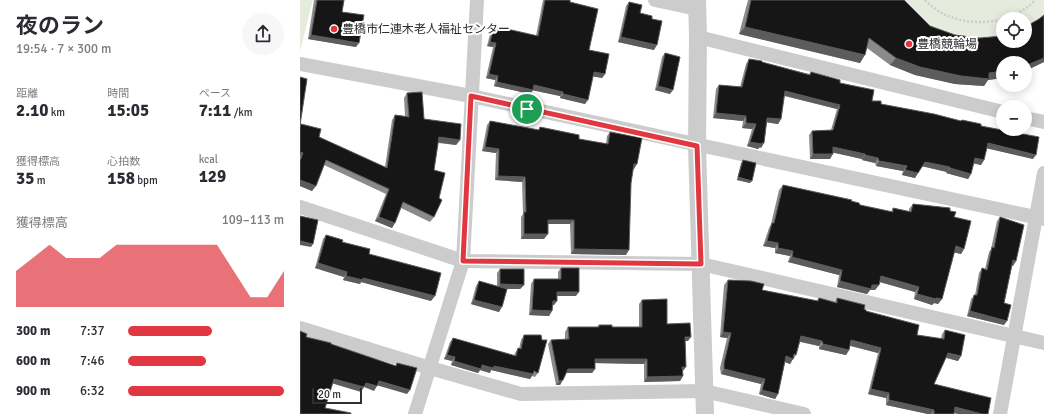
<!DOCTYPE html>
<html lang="ja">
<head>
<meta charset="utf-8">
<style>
  :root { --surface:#fff; --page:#f7f7f7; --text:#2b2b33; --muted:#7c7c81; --accent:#e13740 }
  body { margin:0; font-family:Signika,"Noto Sans JP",sans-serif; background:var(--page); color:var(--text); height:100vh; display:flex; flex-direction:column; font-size:15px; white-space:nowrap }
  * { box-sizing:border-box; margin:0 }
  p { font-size:13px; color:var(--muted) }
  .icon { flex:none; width:22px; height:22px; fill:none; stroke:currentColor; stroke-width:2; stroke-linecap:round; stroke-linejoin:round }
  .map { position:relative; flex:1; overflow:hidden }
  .side { display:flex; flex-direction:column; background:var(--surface); width:300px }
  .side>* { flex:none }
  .tools { position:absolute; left:696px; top:12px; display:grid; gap:8px }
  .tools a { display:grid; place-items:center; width:36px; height:36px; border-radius:50%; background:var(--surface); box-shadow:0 2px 10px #0003; font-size:20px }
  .scale { position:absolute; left:12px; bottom:10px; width:50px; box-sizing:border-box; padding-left:4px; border:2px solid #2f2f2f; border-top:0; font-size:11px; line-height:14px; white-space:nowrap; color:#2f2f2f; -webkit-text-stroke:3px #fff; paint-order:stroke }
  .pin { position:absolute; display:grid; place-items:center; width:34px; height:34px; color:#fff; margin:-17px; border:2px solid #fff; border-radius:50%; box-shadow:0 1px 4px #0007 }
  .round { display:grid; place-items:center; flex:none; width:42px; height:42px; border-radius:21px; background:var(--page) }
  .summary { display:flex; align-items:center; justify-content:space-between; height:68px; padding:0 16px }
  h1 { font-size:22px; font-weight:700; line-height:30px }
  .stats { display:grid; grid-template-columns:repeat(3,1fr); gap:6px; height:68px; padding:4px 16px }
  .stats div { display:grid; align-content:center }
  .stats b { font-size:17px; font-weight:700 }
  .stats small { font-size:11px; font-weight:400 }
  .stats p { font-size:11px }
  .chart { height:112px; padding:8px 16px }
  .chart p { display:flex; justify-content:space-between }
  .chart svg { width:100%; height:72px; margin-top:4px; fill:var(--accent); opacity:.7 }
  ul { padding:0 16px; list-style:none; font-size:13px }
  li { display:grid; grid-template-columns:64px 48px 1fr; align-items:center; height:30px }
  li i { height:10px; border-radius:5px; background:var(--accent) }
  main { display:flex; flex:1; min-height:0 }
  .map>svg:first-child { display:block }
</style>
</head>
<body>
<main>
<section class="side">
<div class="summary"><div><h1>夜のラン</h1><p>19:54 · 7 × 300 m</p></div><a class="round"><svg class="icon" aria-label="share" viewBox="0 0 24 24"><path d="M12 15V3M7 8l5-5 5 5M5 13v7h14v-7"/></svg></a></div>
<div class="stats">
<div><p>距離</p><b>2.10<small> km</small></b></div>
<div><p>時間</p><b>15:05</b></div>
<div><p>ペース</p><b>7:11<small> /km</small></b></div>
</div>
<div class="stats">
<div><p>獲得標高</p><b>35<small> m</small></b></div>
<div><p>心拍数</p><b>158<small> bpm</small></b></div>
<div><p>kcal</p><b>129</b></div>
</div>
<div class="chart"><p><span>獲得標高</span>109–113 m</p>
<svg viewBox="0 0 160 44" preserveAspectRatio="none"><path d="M0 44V22L10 14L20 6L30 14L40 14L50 14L60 6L70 6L80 6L90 6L100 6L110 6L120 6L130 22L140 38L150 38L160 22V44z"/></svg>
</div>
<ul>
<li><b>300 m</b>7:37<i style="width:54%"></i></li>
<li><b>600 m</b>7:46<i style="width:50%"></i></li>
<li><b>900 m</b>6:32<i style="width:100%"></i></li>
</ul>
</section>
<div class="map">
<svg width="744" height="414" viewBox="0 0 744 414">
  <rect width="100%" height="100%" fill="#fff"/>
  <g fill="#e5ecde">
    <polygon points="0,0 13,0 0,51"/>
    <polygon points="591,0 744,0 744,18 725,32 725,19 703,19 703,41 650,43"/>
  </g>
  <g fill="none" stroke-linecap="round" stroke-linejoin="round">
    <g stroke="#ccc" stroke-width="2.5" stroke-dasharray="2 2" stroke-linecap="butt">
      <path d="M625 0C645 21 675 26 703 19"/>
      <path d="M705 19C717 14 727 9 735 0"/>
    </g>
    <g stroke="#ccc" stroke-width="14">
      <polyline points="355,0 397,9"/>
      <polyline points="398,37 703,112"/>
      <polyline points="0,64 171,96 744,219"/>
      <polyline points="725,118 744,122"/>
      <polyline points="0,207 163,261 401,264 744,343"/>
      <polyline points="0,328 130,368 221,394 404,391 504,414"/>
      <polyline points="115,414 163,261 177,0"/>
      <polyline points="700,414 744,173"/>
    </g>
    <polyline stroke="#ccc" stroke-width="18" points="397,0 398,37 397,146 405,414"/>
  </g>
  <g fill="#8a8a8a">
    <polygon points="14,0 44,0 42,12 56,47 8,39"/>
    <polygon points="243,0 270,0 270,2 289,50 305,74 302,78 293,76 285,104 260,98 260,96 233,90 230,94 194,86 195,80 186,78 193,47 187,46 191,30 194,26 236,36"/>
    <polygon points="448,0 604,0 630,26 655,35 703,41 739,19 744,15 744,62 725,71 725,63 703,63 703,78 688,80 684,86 655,84 615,75 590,65 567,48 560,63 439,34"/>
    <polygon points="329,2 340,13 354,50 318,42 326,6"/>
    <polygon points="365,53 370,94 355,90 362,57"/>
    <polygon points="449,59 509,74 511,72 540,83 572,101 581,104 661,121 662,120 681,126 733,159 687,148 684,160 681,165 674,163 671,174 668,179 646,173 647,172 622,166 615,178 602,175 603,171 576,166 575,163 562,160 562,159 533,152 530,159 510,159 509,135 512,131 531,130 537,109 484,96 481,119 478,124 467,122 464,143 461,148 460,147 458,149 447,146 452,129 442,128 443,121 413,118 416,89 419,85 440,87 446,64"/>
    <polygon points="0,77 0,125 19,137 85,167 92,120 95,115 105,116 104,98 107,93 124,119 160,140 156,145 138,143 134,170 134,217 130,222 101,208 92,228 75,221 86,194 24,165 12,191 0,186"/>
    <polygon points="190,121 238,130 240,127 279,139 306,144 307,136 310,132 337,164 333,169 331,183 326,255 271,254 270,224 248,224 244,239 221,239 221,217 223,214 222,182 195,180 196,153 182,151 187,125"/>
    <polygon points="443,160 450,183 437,180 441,163"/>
    <polygon points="483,185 551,201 560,205 591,212 593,208 609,211 609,209 613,204 650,211 654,217 664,249 661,254 654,252 642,299 638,304 634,303 632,305 614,299 615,292 579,282 579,285 575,290 570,290 567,294 537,287 539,275 488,262 490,256 475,253 475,248 463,246 469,228 471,224 479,190"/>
    <polygon points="700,217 716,261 713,266 712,265 704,303 704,325 667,316 671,299 675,295 679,273 682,268 685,269 689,252 691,249 697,221"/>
    <polygon points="26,235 69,254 131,301 61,282 60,284 43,280 44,277 15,268 23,239"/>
    <polygon points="261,268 276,296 257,296 257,301 254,305 253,305 252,311 249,316 229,315 231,284 234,279 258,279 258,272"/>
    <polygon points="200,269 224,285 220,289 206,289 199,312 171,304 176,286 179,281 197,286 197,273"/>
    <polygon points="428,280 462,290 516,301 519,298 535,302 537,298 564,309 566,311 617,335 641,339 642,334 645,330 661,356 658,361 646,358 634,384 688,414 658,414 654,413 654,414 628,414 586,405 586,398 568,394 578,353 550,346 549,350 546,355 519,349 519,346 500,342 496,355 493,360 492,360 490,364 485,362 478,394 475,399 459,394 461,384 421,374 420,368 427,338 420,337 424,285"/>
    <polygon points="342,300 367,324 388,341 385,341 383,371 383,376 380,381 344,382 344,364 295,363 295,369 292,373 266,373 260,385 256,385 248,344 251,340 265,339 265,332 268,327 297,327 299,325 312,327 339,327 339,304"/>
    <polygon points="224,335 238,373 235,377 232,376 230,379 191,370 190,373 180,370 178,373 151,365 152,361 144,359 150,342 153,338 214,356 215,353 218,348 219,349 221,340"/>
  </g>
  <g fill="#5c5c5c">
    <polygon points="445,27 565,55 560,63 439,34"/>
    <polygon points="11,35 59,43 56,47 8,39"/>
    <polygon points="321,37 357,45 354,50 318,42"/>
    <polygon points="190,42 196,43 193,47 187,46"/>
    <polygon points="596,58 689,73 703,71 703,78 688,80 684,86 655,84 615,75 590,65"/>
    <polygon points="744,58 744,62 725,71 725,66"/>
    <polygon points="294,72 305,74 302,78 291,76"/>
    <polygon points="189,74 198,76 195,80 186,78"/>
    <polygon points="197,82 233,90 230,94 194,86"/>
    <polygon points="234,85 263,92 260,96 231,90"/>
    <polygon points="358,86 373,90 370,94 355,90"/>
    <polygon points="485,91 540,105 537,109 482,95"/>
    <polygon points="263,94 288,100 285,104 260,98"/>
    <polygon points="416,113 446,116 443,121 413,118"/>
    <polygon points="467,118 481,119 478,124 464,122"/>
    <polygon points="446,123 456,124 452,129 442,128"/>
    <polygon points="139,137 160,140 156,145 136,142"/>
    <polygon points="450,142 462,143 464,143 461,148 460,147 458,149 447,146"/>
    <polygon points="688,143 736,155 733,159 685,148"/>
    <polygon points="185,147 199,149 196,153 182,151"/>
    <polygon points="533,147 565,154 562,159 530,152"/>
    <polygon points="0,152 3,153 0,157"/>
    <polygon points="513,154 533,154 530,159 510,159"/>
    <polygon points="565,155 578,158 575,163 562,160"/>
    <polygon points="675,158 684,160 681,165 671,163"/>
    <polygon points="579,161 607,166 603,171 576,166"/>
    <polygon points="625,162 650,167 647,172 621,166"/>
    <polygon points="334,164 337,164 334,169 331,168"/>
    <polygon points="650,168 671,174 668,179 646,173"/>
    <polygon points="605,170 618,173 615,178 602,175"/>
    <polygon points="198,176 225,177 222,182 195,180"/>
    <polygon points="438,177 452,181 450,183 437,180"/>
    <polygon points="0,180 16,186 12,191 0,186"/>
    <polygon points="79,217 95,223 92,228 75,221"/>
    <polygon points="248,220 274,220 270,224 244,224"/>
    <polygon points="224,234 248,234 244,239 221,239"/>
    <polygon points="0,241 13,244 11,247 0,245"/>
    <polygon points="467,241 478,243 475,248 463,246"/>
    <polygon points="656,246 664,249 661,254 652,252"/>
    <polygon points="478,248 493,251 490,256 475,253"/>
    <polygon points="274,249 329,250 326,255 271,254"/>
    <polygon points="492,257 542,270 539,275 488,262"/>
    <polygon points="713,260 716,261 713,266 710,265"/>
    <polygon points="18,263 47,272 44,277 15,268"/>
    <polygon points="46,276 63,278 135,296 131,301 61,282 60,284 43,280"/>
    <polygon points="581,276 619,287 615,292 577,281"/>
    <polygon points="540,281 572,285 579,285 575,290 570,290 567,294 537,287"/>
    <polygon points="200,284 224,285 220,289 197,289"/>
    <polygon points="257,292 279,292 276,296 254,296"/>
    <polygon points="617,294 642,299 638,304 634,303 632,305 614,299"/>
    <polygon points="174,300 202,307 199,312 171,304"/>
    <polygon points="253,301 257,301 254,305 250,306"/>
    <polygon points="232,310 252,311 249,316 229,315"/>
    <polygon points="670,311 707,321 704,325 667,316"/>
    <polygon points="423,332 431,333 427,338 420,337"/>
    <polygon points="501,336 522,341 519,346 498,341"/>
    <polygon points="385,337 391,337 388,341 382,341"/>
    <polygon points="551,340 581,348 578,353 548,345"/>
    <polygon points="523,344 549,350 546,355 519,349"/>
    <polygon points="648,353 661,356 658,361 644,357"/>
    <polygon points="147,355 155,357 152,361 144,359"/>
    <polygon points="486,356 493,359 490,364 482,361"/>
    <polygon points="295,359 347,359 344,364 292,363"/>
    <polygon points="154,361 182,365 194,366 233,374 230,379 191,370 190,373 180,370 178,373 151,365"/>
    <polygon points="382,367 386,367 383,371 379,371"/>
    <polygon points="268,369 295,369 292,373 265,373"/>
    <polygon points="424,369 465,379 461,384 421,374"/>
    <polygon points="383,376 380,381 344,382 347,377"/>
    <polygon points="34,379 66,383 77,386 74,391 64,387 61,392 31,383"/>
    <polygon points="263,380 260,385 256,385 259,381"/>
    <polygon points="79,381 110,390 107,394 76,385"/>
    <polygon points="571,389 589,393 586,398 568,394"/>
    <polygon points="462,390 478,394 475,399 459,394"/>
    <polygon points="589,400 634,410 631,414 628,414 586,405"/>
    <polygon points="655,407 682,414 658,414 652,412"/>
  </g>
  <g fill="#161616" stroke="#5c5c5c">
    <polygon points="17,0 44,0 42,12 64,15 59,43 11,35"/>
    <polygon points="245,0 270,0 270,2 298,9 289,50 309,54 305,74 294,72 288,100 263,94 263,92 234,85 233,90 197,82 198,76 189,74 196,43 190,42 194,26 238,36"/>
    <polygon points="451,0 604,0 630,26 655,35 679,38 703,36 703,41 725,41 725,27 739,19 744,15 744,58 725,66 725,63 703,63 703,71 689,73 689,79 661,76 620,67 596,58 569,38 565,55 445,27"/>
    <polygon points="329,2 342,5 340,13 352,16 352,19 362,21 357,45 321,37"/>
    <polygon points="365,53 380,57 373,90 358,86"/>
    <polygon points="449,59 462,61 462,62 510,75 511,72 540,80 540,83 574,90 572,101 581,101 581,104 634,114 661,121 662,120 681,124 681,126 739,137 736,155 688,143 684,160 675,158 671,174 650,168 650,167 625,162 618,173 605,170 607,166 579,161 578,158 565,155 565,154 533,147 533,154 513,154 512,131 533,130 540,105 485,91 481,119 467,118 464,143 462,143 462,144 450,142 456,124 446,123 446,116 416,113 419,85 442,87"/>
    <polygon points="0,77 7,79 0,125"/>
    <polygon points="122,92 124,119 161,124 160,140 139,137 134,170 145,173 139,198 142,200 134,217 103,202 95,223 79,217 89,189 26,160 16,186 0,180 0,161 3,153 0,152 0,127 1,124 21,129 19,137 87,168 95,115 109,117 107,93"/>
    <polygon points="190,121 239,130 240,127 279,135 279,139 308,144 310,132 342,138 337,164 334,164 331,183 329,250 274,249 274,220 248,220 248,234 224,234 224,212 226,212 225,177 198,176 199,149 185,147"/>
    <polygon points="443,160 456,163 452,181 438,177"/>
    <polygon points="483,185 552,200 551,201 559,203 560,205 593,212 593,208 611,212 613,204 650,208 650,211 656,212 654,217 671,221 664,249 656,246 642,299 636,298 636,299 617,294 619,287 581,276 579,285 572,285 571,289 540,281 542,270 492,257 493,251 478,248 478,243 467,241 472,223 474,223"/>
    <polygon points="0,216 18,220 13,244 0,241"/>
    <polygon points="700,217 724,225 716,261 713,260 704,303 711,305 707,321 670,311 674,295 677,295 682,268 687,270 692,247 694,248"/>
    <polygon points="26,235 43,240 42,242 70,249 69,254 141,273 135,296 63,278 63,280 46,276 47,272 18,263"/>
    <polygon points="261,268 279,268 279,292 257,292 257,301 253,301 252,311 232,310 234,279 261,279"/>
    <polygon points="200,269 224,269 224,285 200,284"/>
    <polygon points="428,280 451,281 464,284 462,290 518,301 519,298 537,303 537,298 565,305 564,309 566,310 566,311 619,325 617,335 644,339 645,330 665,335 661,356 648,353 634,384 691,398 688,414 682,414 655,407 654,414 634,414 634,410 589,400 589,393 571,389 581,348 551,340 549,350 523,344 522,341 501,336 496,355 494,354 493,359 486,356 478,394 462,390 465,379 424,369 424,363 431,333 423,332"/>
    <polygon points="179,281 207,289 202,307 174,300"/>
    <polygon points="367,299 367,324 390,323 391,337 385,337 386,367 382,367 383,376 347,377 347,359 295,359 295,369 268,369 263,380 259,381 251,340 269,339 268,327 299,327 299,325 312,325 312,327 342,327 342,300"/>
    <polygon points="0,331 7,334 6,337 31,343 31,344 96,366 97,363 117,368 110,390 79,381 77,386 66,383 64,387 34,379 25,408 51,413 51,414 0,414"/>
    <polygon points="224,335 241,335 242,340 247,340 238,373 234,371 233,374 194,366 193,368 182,365 181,369 154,361 155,357 147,355 153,338 216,356 218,348 221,349"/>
  </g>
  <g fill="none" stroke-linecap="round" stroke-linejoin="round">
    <defs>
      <polygon id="route" points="171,96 397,146 401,264 163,261"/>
    </defs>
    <use href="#route" stroke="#fff" stroke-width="8"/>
    <use href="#route" stroke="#e13740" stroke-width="5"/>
  </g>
  <g fill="#e13740" stroke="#fff" stroke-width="1.5">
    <circle cx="34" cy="29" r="4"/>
    <circle cx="609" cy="44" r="4"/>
  </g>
  <g text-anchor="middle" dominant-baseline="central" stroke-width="4" stroke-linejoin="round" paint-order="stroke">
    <g font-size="12" fill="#2f2f2f" stroke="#fff" text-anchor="start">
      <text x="42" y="29">豊橋市仁連木老人福祉センター</text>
      <text x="617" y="44">豊橋競輪場</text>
    </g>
  </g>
</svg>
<div class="tools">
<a><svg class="icon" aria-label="locate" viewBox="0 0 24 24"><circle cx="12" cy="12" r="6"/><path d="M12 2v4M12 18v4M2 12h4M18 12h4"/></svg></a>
<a>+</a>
<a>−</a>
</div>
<div class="scale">20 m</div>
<div class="pin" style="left:227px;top:109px;background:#1e9e55"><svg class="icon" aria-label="arrive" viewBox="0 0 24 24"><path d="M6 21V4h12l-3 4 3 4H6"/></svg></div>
</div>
</main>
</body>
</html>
